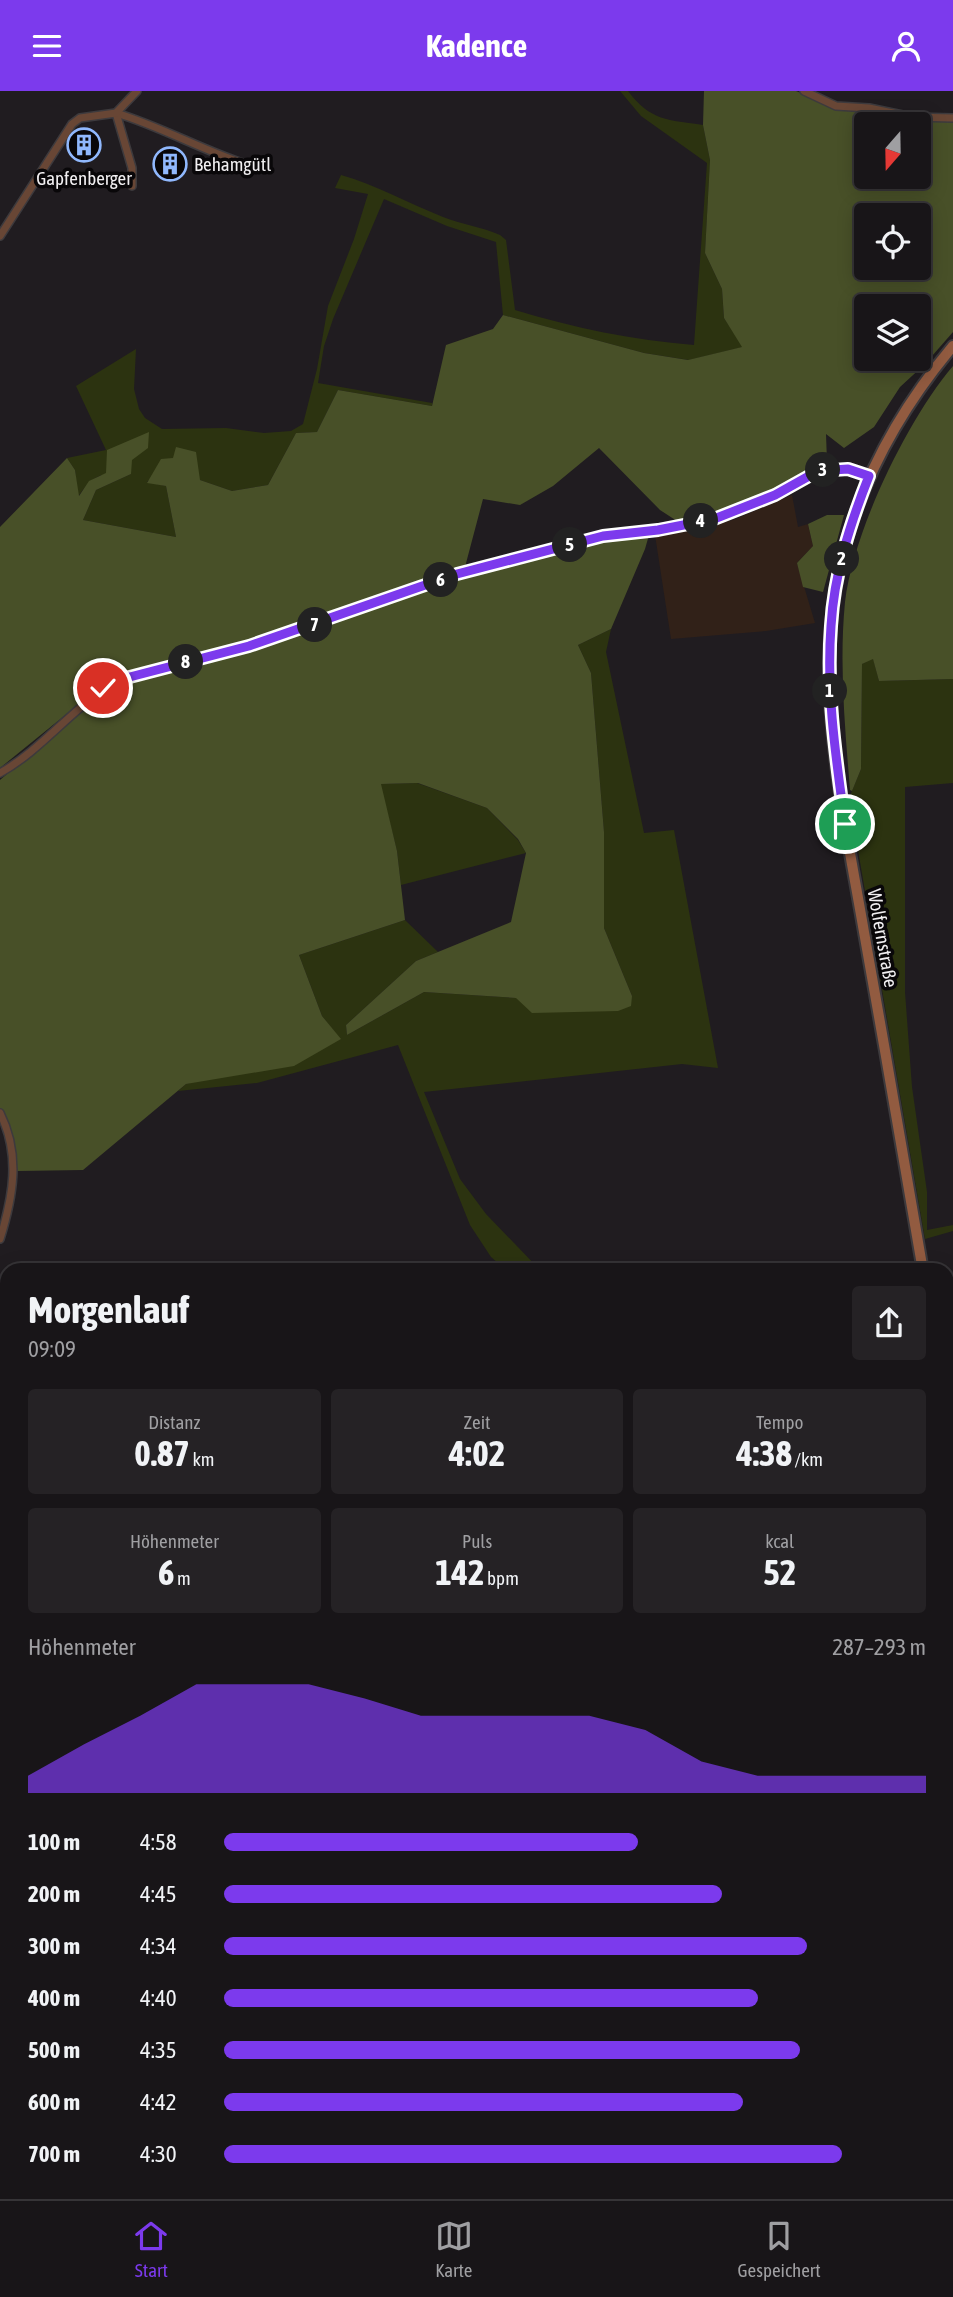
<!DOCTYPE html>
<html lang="de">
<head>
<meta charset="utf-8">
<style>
  :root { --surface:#181518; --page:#252225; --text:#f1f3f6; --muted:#9f9fa2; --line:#363437; --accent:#7c3aed }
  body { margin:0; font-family:"Asap Condensed",sans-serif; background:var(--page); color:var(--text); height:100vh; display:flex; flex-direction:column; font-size:26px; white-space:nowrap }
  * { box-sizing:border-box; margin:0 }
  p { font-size:23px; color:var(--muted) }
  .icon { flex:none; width:38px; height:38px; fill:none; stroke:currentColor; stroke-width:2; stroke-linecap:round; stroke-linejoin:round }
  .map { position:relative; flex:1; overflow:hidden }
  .side { position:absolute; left:0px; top:1172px; width:954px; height:936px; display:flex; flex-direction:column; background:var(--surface); border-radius:21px 21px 0 0; box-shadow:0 4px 18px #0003,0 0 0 2px var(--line) }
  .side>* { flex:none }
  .needle { width:46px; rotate:200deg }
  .buttons { position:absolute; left:854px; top:21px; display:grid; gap:14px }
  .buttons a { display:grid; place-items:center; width:77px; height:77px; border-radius:7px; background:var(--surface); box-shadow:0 4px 18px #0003,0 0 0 2px var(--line); font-size:35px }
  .pin { position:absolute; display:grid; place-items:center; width:60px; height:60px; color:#fff; margin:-30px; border:4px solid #fff; border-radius:50%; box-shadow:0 2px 7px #0007 }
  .km { position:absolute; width:35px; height:35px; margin:-18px; border-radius:50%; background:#222; color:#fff; font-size:19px; line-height:35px; text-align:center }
  .round { display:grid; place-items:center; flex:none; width:74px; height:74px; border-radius:7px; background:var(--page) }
  .head { display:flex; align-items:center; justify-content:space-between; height:119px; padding:0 28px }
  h1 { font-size:38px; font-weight:700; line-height:52px }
  .stats { display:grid; grid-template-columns:repeat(3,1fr); gap:10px; height:119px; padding:7px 28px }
  .stats div { display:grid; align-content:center; border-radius:7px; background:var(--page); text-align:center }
  .stats b { font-size:35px; font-weight:700 }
  .stats small { font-size:19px; font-weight:400 }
  .stats p { font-size:19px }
  .chart { height:196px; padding:14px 28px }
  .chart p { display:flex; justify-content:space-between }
  .chart svg { width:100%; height:126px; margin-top:7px; fill:var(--accent); opacity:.7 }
  ul { padding:0 28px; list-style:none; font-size:23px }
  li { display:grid; grid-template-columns:112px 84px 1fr; align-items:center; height:52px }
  li i { height:18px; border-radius:9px; background:var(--accent) }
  header { display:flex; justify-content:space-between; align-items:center; height:91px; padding:0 28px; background:var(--accent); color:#fff; font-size:32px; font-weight:700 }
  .tabs { display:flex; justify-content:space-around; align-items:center; height:98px; border-top:2px solid var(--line); background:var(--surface); font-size:19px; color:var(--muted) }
  .tabs a { display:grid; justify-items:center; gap:4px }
  .tabs .selected { color:var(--accent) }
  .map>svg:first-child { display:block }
</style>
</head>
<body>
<header><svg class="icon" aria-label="menu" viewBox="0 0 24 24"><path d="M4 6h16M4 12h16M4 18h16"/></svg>Kadence<svg class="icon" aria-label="person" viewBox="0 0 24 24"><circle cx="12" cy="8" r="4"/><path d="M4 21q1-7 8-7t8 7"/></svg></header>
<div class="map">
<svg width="953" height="2108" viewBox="0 0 953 2108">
  <rect width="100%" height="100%" fill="#201c20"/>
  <polygon fill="#312118" points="792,404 798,436 808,433 813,455 797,472 815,532 766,540 671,548 655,444 733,429"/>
  <g fill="#2c3310">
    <path d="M620 0H628C650 30 669 29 703 34L710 69 705 162 722 198 724 227 743 256 689 269 644 262 503 224 496 151 447 135 384 108 333 228 324 255 318 292 432 312V315L338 299 317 341 296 342 268 394 232 400 200 389 173 367 147 391 166 395 176 446 83 429 96 399 131 383C103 382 95 381 78 406L75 379 67 367 106 359 76 295 136 258 134 298 139 318 145 327 162 338 226 337 264 342 291 340 303 333 317 278 328 215 354 148 368 103 335 97 341 84C376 94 408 112 443 126 461 133 482 136 500 144L506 149 515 219C574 237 633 249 694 254L707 72 641 25Z"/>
    <polygon points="611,538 606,561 644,742 674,739 718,977 682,973 424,1001 460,1088 486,1123 540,1179 506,1179 491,1166 470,1134 398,954 257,992 178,1000 186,993 340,948 322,925 299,864 405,829 438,861 416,870 346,934 347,944 424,901 516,907 632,905 604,837 604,741 591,582 578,554"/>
    <polygon points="873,567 879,590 953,588 953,692 905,696 905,901 912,996 927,1101 927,1139 953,1134 953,1140 925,1148 849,707 861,678 862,573"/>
    <polygon points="417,692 487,717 518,749 526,762 401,794 397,760 380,693"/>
    <polygon points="0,2061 7,2067 7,2102 43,2102 48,2108 5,2108 0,2102"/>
  </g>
  <g fill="#485028" fill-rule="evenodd">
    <path d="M704 0H796L843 19 869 21 915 31H953V241L925 273 900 296 874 336 844 357 826 343 827 371 745 412 680 432 660 419 599 357 553 395 520 414 483 408 465 476 247 552 106 591 0 677V436L67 367 75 379 79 405 89 390 106 382 107 359 149 341 148 357 132 369 131 383 96 399 83 429 176 446 166 395 147 392 161 368 173 367 176 356 196 361 200 389 232 400 268 394 296 342 317 341 338 299 432 315 446 254 493 238 503 224 644 262 688 269 742 256 724 227 722 198 705 162 710 69 703 34ZM866 33H919V86H866ZM866 124H919V177H866ZM866 215H919V268H866Z"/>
    <path d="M953 275V588L879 590 873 568 862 573 861 678 852 700 850 699C845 637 839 573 845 511 853 441 907 329 953 275Z"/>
    <polygon points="827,424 844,424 823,501 803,496 797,472 813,455 808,433"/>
    <polygon points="649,444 645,458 611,538 578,554 591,582 604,741 604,837 632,905 631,915 618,920 532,922 516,907 424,901 347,944 346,934 416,870 511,831 526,762 518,748 487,717 418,692 381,693 397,760 405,829 299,864 322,925 341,948 294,975 186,993 83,1079 17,1080 10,1035 0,1018 0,689 106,599 123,592 271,554 414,503 521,470 621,446"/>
  </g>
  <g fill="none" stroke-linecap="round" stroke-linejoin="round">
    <defs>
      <g id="street">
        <polyline points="804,0 836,15 869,17 912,26 953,27"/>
        <path d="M116 22C166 37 210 64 261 78"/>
        <polyline points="116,22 132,77 132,95"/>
        <polyline points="0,145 72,33 80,27 116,22 137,0"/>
        <path d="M0 682C45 657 76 611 122 588L249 555 457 483 603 445 658 439 714 428 775 404 818 380 848 378 869 385"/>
        <path d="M0 1022C21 1064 13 1106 0 1148"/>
        <polyline points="0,1199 7,1208"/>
        <polyline points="0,1494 7,1508"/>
        <polyline points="7,1620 4,1667 7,1712"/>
        <polyline points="0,1873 7,1864"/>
        <polyline points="0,2006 7,2011"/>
        <polyline points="659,2102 661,2108"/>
        <polyline points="642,2108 651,2102"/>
      </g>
      <g id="secondary">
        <path d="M923 1180C904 1066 884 954 864 841 849 753 829 663 829 573 830 452 876 347 953 255"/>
        <polyline points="947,1316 953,1352"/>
      </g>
    </defs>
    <use href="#street" stroke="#3d3a3d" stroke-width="10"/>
    <use href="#secondary" stroke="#3d3a3d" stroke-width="14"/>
    <use href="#street" stroke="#684635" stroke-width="7"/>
    <use href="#secondary" stroke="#925b40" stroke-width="10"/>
  </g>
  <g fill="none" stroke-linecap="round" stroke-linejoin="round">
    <defs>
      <path id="route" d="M103 597 122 588 249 555 457 483 603 445 658 439 714 428 775 404 818 380 848 378 869 385C850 433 834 483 831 535 826 602 836 667 845 733"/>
    </defs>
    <use href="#route" stroke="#fff" stroke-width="14"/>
    <use href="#route" stroke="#7c3aed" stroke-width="9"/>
  </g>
  <defs>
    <symbol id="building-ring" viewBox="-11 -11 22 22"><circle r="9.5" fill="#090709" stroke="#90b8fd" stroke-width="1.5"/><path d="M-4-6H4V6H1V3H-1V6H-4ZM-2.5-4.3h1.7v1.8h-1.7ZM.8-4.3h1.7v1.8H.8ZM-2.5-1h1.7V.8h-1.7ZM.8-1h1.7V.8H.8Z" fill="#90b8fd"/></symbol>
  </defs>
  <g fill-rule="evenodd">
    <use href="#building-ring" x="65" y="35" width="38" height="38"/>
    <use href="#building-ring" x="151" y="54" width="38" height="38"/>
  </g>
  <g text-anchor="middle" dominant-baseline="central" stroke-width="7" stroke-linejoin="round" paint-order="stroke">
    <g font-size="19" fill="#f1eff1" stroke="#090709" text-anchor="start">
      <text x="194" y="73">Behamgütl</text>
      <text x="84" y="87" text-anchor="middle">Gapfenberger</text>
    </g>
    <g font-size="19" fill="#f1eff1" stroke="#090709">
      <text transform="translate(883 847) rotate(80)">Wolfernstraße</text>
    </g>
  </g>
</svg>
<div class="buttons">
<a><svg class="needle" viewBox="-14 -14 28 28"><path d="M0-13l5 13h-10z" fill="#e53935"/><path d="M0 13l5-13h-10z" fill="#9f9fa2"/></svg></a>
<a><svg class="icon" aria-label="locate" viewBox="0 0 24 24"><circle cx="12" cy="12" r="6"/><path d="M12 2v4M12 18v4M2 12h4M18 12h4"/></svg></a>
<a><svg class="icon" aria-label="layers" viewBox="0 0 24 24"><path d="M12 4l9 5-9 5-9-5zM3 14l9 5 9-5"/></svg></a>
</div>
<div class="pin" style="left:845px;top:733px;background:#1e9e55"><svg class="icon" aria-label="arrive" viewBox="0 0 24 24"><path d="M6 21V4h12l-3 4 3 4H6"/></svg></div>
<div class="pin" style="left:103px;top:597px;background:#d93025"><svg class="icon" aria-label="check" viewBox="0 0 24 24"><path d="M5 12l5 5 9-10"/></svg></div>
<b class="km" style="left:830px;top:600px">1</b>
<b class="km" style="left:842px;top:468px">2</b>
<b class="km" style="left:823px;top:379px">3</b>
<b class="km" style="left:701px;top:430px">4</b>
<b class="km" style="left:570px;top:454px">5</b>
<b class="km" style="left:441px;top:489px">6</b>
<b class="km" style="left:315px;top:534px">7</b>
<b class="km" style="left:186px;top:571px">8</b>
<section class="side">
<div class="head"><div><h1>Morgenlauf</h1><p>09:09</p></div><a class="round"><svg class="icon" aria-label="share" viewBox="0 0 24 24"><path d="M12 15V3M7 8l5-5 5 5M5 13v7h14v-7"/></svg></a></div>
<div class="stats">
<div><p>Distanz</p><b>0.87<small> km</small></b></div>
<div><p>Zeit</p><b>4:02</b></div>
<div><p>Tempo</p><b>4:38<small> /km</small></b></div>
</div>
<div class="stats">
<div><p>Höhenmeter</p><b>6<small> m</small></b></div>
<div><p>Puls</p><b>142<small> bpm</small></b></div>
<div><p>kcal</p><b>52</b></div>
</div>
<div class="chart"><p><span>Höhenmeter</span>287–293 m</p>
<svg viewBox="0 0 160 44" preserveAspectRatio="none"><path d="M0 44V38L10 27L20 17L30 6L40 6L50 6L60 11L70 17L80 17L90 17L100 17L110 22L120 33L130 38L140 38L150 38L160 38V44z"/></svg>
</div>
<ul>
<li><b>100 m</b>4:58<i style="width:59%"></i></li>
<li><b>200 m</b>4:45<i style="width:71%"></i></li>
<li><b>300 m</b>4:34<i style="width:83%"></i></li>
<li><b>400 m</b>4:40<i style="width:76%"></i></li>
<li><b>500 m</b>4:35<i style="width:82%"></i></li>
<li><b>600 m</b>4:42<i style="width:74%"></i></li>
<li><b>700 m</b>4:30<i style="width:88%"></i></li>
</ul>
</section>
</div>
<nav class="tabs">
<a class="selected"><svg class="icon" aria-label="home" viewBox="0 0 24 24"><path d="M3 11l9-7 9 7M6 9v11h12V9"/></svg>Start</a>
<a><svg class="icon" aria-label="map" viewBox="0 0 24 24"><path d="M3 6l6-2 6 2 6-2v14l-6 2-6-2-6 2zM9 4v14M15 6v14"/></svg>Karte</a>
<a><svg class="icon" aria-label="saved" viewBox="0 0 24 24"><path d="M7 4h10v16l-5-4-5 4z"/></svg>Gespeichert</a>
</nav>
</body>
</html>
